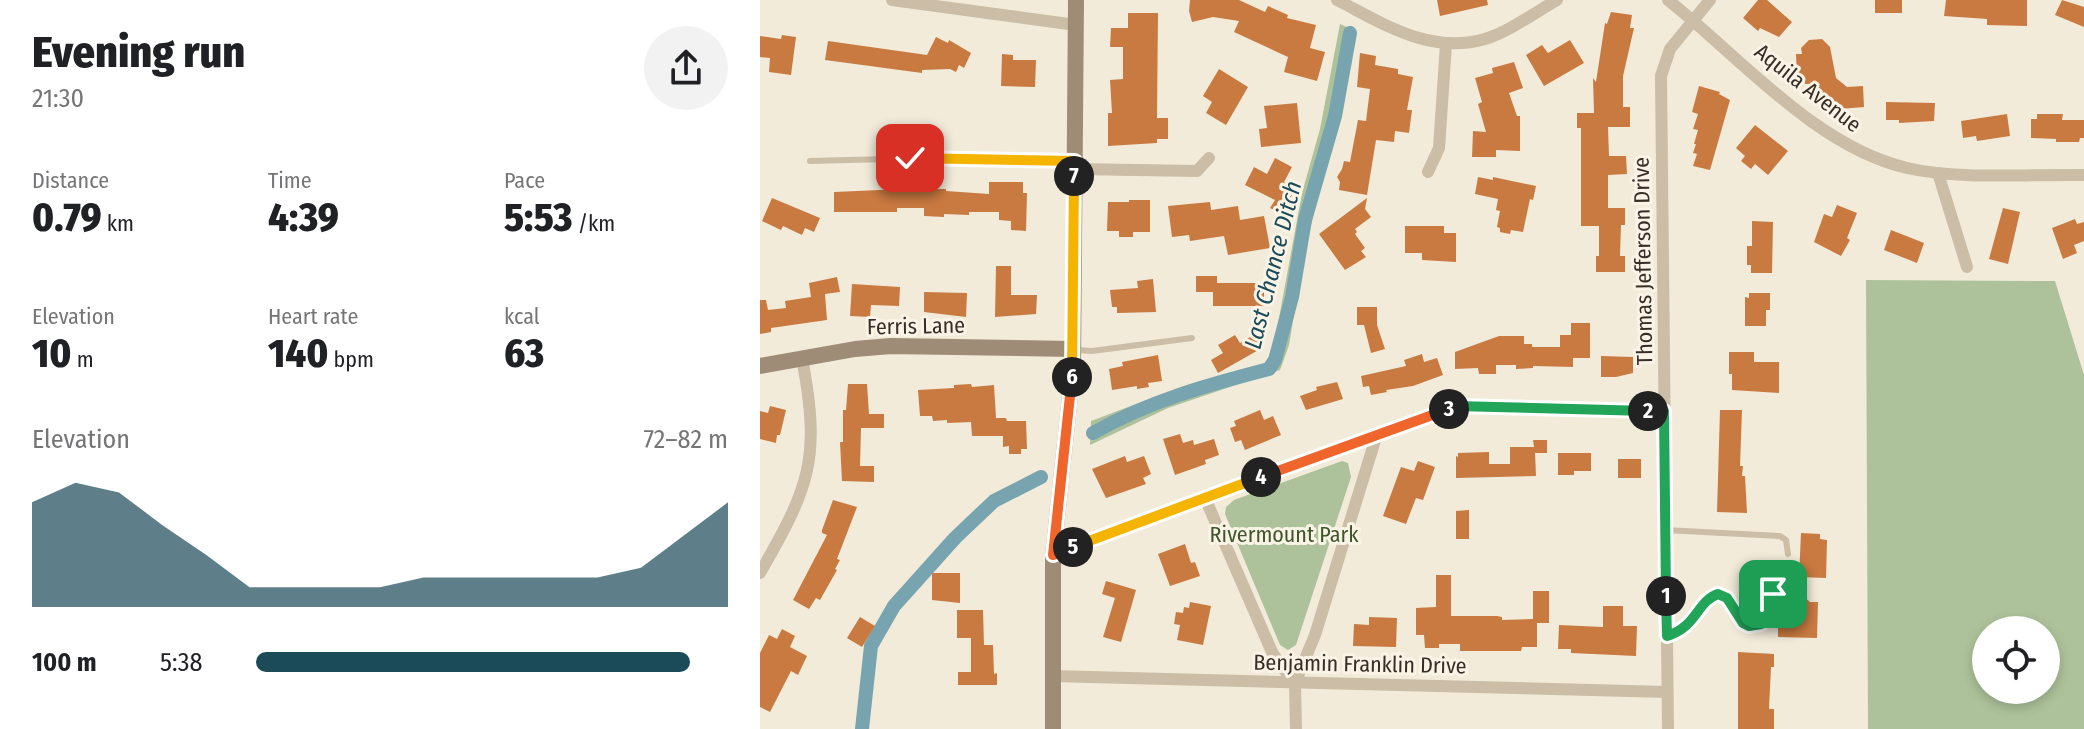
<!DOCTYPE html>
<html lang="en">
<head>
<meta charset="utf-8">
<style>
  :root { --surface:#fff; --page:#f2f2f2; --text:#202124; --muted:#757577; --accent:#1b4a59 }
  body { margin:0; font-family:"Fira Sans Condensed",sans-serif; background:var(--page); color:var(--text); height:100vh; display:flex; flex-direction:column; font-size:30px; white-space:nowrap }
  * { box-sizing:border-box; margin:0 }
  p { font-size:26px; color:var(--muted) }
  .icon { flex:none; width:44px; height:44px; fill:none; stroke:currentColor; stroke-width:2; stroke-linecap:round; stroke-linejoin:round }
  .map { position:relative; flex:1; overflow:hidden }
  .side { display:flex; flex-direction:column; background:var(--surface); width:760px }
  .side>* { flex:none }
  .fabs { position:absolute; left:1212px; top:616px; display:grid; gap:16px }
  .fabs a { display:grid; place-items:center; width:88px; height:88px; border-radius:50%; background:var(--surface); box-shadow:0 4px 12px #0003; font-size:40px }
  .pin { position:absolute; display:grid; place-items:center; width:68px; height:68px; color:#fff; margin:-34px; border-radius:16px; box-shadow:0 4px 12px #0006 }
  .km { position:absolute; width:40px; height:40px; margin:-20px; border-radius:50%; background:#222; color:#fff; font-size:22px; line-height:40px; text-align:center }
  .round { display:grid; place-items:center; flex:none; width:84px; height:84px; border-radius:42px; background:var(--page) }
  .headline { display:flex; align-items:center; justify-content:space-between; height:136px; padding:0 32px }
  h1 { font-size:44px; font-weight:800; line-height:60px }
  .figures { display:grid; grid-template-columns:repeat(3,1fr); gap:12px; height:136px; padding:8px 32px }
  .figures div { display:grid; align-content:center }
  .figures b { font-size:40px; font-weight:800 }
  .figures small { font-size:22px; font-weight:400 }
  .figures p { font-size:22px }
  .chart { height:224px; padding:16px 32px }
  .chart p { display:flex; justify-content:space-between }
  .chart svg { width:100%; height:144px; margin-top:8px; fill:var(--accent); opacity:.7 }
  ul { padding:0 32px; list-style:none; font-size:26px }
  li { display:grid; grid-template-columns:128px 96px 1fr; align-items:center; height:60px }
  li i { height:20px; border-radius:10px; background:var(--accent) }
  main { display:flex; flex:1; min-height:0 }
  .map>svg:first-child { display:block }
</style>
</head>
<body>
<main>
<section class="side">
<div class="headline"><div><h1>Evening run</h1><p>21:30</p></div><a class="round"><svg class="icon" aria-label="share" viewBox="0 0 24 24"><path d="M12 15V3M7 8l5-5 5 5M5 13v7h14v-7"/></svg></a></div>
<div class="figures">
<div><p>Distance</p><b>0.79<small> km</small></b></div>
<div><p>Time</p><b>4:39</b></div>
<div><p>Pace</p><b>5:53<small> /km</small></b></div>
</div>
<div class="figures">
<div><p>Elevation</p><b>10<small> m</small></b></div>
<div><p>Heart rate</p><b>140<small> bpm</small></b></div>
<div><p>kcal</p><b>63</b></div>
</div>
<div class="chart"><p><span>Elevation</span>72–82 m</p>
<svg viewBox="0 0 160 44" preserveAspectRatio="none"><path d="M0 44V12L10 6L20 9L30 19L40 28L50 38L60 38L70 38L80 38L90 35L100 35L110 35L120 35L130 35L140 32L150 22L160 12V44z"/></svg>
</div>
<ul>
<li><b>100 m</b>5:38<i style="width:92%"></i></li>
</ul>
</section>
<div class="map">
<svg width="1324" height="729" viewBox="0 0 1324 729">
  <rect width="100%" height="100%" fill="#f2ebda"/>
  <g fill="#adc29a" fill-rule="evenodd">
    <polygon points="580,24 594,30 582,98 545,249 529,345 520,370 408,408 330,445 331,421 405,393 507,367 512,356 542,193 560,129"/>
    <path d="M1106 280 1295 281 1324 375V729H1108ZM1226 630H1286V690H1226Z"/>
    <polygon points="582,461 588,463 591,477 536,645 528,650 520,645 465,514 466,507 474,500"/>
  </g>
  <g fill="none" stroke-linecap="round" stroke-linejoin="round">
    <g stroke="#78a4b0" stroke-width="14">
      <path d="M333 433C389 401 447 385 509 369L515 360 532 297 545 220 575 116 590 33"/>
      <polyline points="102,729 111,646 134,606 195,538 234,501 281,477"/>
    </g>
  </g>
  <g fill="#c97a41">
    <polygon points="430,0 479,0 505,12 508,6 528,15 527,18 556,25 550,48 565,52 557,81 524,72 528,57 474,32 479,21 453,17 432,22 429,11"/>
    <polygon points="677,0 727,0 728,5 680,16"/>
    <polygon points="998,0 1007,0 1032,22 1019,37 1000,28 998,31 983,18"/>
    <rect x="1115" y="0" width="27" height="13"/>
    <polygon points="1186,0 1267,0 1267,26 1227,25 1227,19 1184,16"/>
    <polygon points="1302,0 1324,7 1324,27 1295,15"/>
    <polygon points="851,12 872,15 870,28 874,28 863,76 863,107 870,107 870,127 848,127 849,156 866,156 867,174 848,175 848,208 865,208 865,225 861,225 860,256 865,256 865,272 836,272 836,256 839,256 839,226 821,226 821,128 817,128 817,113 834,113 833,78 836,82 845,23 847,24"/>
    <polygon points="368,13 398,13 397,118 408,118 408,139 397,139 397,143 348,146 348,113 352,113 350,80 363,79 363,47 350,47 351,28 368,28"/>
    <polygon points="22,35 36,37 31,75 9,72 10,58 0,57 0,36 21,39"/>
    <polygon points="176,37 188,43 189,40 211,53 204,68 199,65 196,72 190,69 162,70 162,73 65,60 68,41 167,55"/>
    <polygon points="1062,39 1070,47 1076,78 1087,87 1103,86 1104,107 1080,109 1050,84 1045,84 1045,77 1037,77 1036,54 1042,54 1041,48 1049,40"/>
    <polygon points="810,40 824,63 784,86 766,55 782,45 788,53"/>
    <polygon points="600,53 616,56 615,65 638,69 638,74 653,77 647,110 652,110 649,133 635,131 634,142 616,140 607,195 579,190 580,182 577,177 582,169 584,161 590,162 598,120 606,121 610,89 597,87"/>
    <polygon points="242,54 253,55 253,60 276,60 275,87 241,86"/>
    <polygon points="754,62 763,88 749,93 757,116 760,116 760,151 736,150 736,157 712,157 713,131 726,132 718,104 722,102 715,78 733,73 732,68"/>
    <polygon points="459,69 488,87 466,125 446,113 452,102 443,96"/>
    <polygon points="939,86 960,92 959,94 970,100 950,170 933,166 937,154 933,153 936,144 934,144 938,130 933,129 938,114 932,112"/>
    <polygon points="1126,102 1175,103 1174,121 1139,123 1139,120 1126,120"/>
    <polygon points="537,103 541,143 501,147 499,129 507,128 504,106"/>
    <polygon points="1247,114 1250,136 1217,141 1216,136 1203,138 1201,121"/>
    <polygon points="1277,114 1303,114 1302,120 1324,120 1324,138 1320,138 1319,142 1296,142 1296,139 1271,138 1271,119 1277,119"/>
    <polygon points="995,125 1028,151 1008,175 995,164 991,169 981,161 985,156 976,148"/>
    <polygon points="515,158 532,167 524,182 535,189 522,214 510,208 515,200 485,185 494,167 507,174"/>
    <polygon points="718,177 733,180 733,177 776,186 773,200 770,199 763,232 751,230 750,234 740,232 740,228 737,227 740,211 736,210 738,199 715,194"/>
    <polygon points="165,181 177,182 177,189 186,189 186,191 229,194 229,182 263,182 263,193 267,193 266,231 251,230 251,221 239,220 239,212 209,212 209,215 184,214 184,217 164,216 164,208 137,208 137,212 74,212 74,192 165,188"/>
    <polygon points="12,198 60,218 54,232 45,228 42,235 23,226 21,230 2,221"/>
    <polygon points="607,198 605,209 611,217 595,229 597,232 595,234 605,248 601,251 606,257 585,270 559,234"/>
    <polygon points="369,200 390,200 390,232 373,232 373,237 359,237 359,231 347,231 348,202 369,202"/>
    <polygon points="450,202 451,210 478,206 480,220 504,216 510,248 468,255 464,236 430,241 429,235 412,237 408,206"/>
    <polygon points="1077,205 1097,213 1087,238 1090,240 1081,256 1054,242 1064,214 1072,217"/>
    <polygon points="1243,208 1260,212 1248,264 1229,259"/>
    <polygon points="1315,219 1317,224 1324,222 1324,241 1314,245 1317,253 1303,259 1292,228"/>
    <polygon points="992,221 1013,222 1012,273 991,273 991,265 987,265 987,246 992,246"/>
    <polygon points="645,226 684,226 684,233 696,233 696,262 662,260 662,253 645,253"/>
    <polygon points="1131,230 1164,243 1157,263 1124,250"/>
    <polygon points="236,266 251,266 251,295 277,295 276,314 235,317"/>
    <polygon points="436,276 457,276 457,283 504,283 504,306 453,306 453,292 436,292"/>
    <polygon points="77,277 80,292 65,294 67,320 11,328 11,332 0,334 0,300 6,300 8,310 26,308 25,301 51,297 49,283"/>
    <polygon points="393,279 396,312 357,313 357,307 352,307 350,290 378,288 377,281"/>
    <polygon points="92,284 140,287 139,306 111,305 110,317 90,316"/>
    <polygon points="164,292 207,293 206,317 164,312"/>
    <polygon points="989,293 1010,293 1010,310 1006,310 1006,326 985,326 985,297 989,298"/>
    <polygon points="597,307 617,307 617,325 625,349 611,353 604,325 597,325"/>
    <polygon points="811,323 830,323 830,358 813,358 813,367 773,366 773,368 756,369 756,365 736,365 736,374 719,374 718,368 695,369 695,352 739,336 764,336 764,344 772,344 772,347 800,347 800,335 811,335"/>
    <polygon points="475,335 480,343 494,335 502,348 458,373 451,360 463,353 458,345"/>
    <polygon points="969,352 994,352 994,362 1019,362 1019,393 972,390 972,374 969,374"/>
    <polygon points="662,354 664,362 677,358 683,375 653,386 626,390 627,392 611,395 609,386 603,387 601,376 646,366 644,360"/>
    <polygon points="398,355 402,381 388,383 389,387 377,389 377,386 352,390 349,369 363,366 362,362"/>
    <polygon points="841,356 873,357 873,373 856,377 841,377"/>
    <polygon points="577,382 583,399 546,410 540,396 557,390 556,387"/>
    <polygon points="88,384 107,384 109,414 124,414 124,428 101,428 100,466 114,466 114,482 82,481 80,442 83,442 83,410 86,410"/>
    <polygon points="211,384 212,387 234,385 236,418 246,418 247,421 266,421 267,449 261,449 261,454 249,454 249,446 243,447 243,436 212,436 211,422 187,423 187,420 173,421 172,416 160,416 158,390 194,388 194,385"/>
    <polygon points="10,406 26,410 20,435 17,435 16,443 0,439 0,411 8,413"/>
    <polygon points="500,410 504,420 513,416 521,435 485,450 481,440 475,442 470,428 476,426 474,421"/>
    <polygon points="960,410 982,410 980,466 983,466 982,476 985,476 987,513 957,512"/>
    <polygon points="420,434 423,443 433,440 434,445 454,439 459,455 445,460 446,464 415,475 403,439"/>
    <polygon points="773,440 787,440 787,453 775,453 776,476 696,478 696,456 698,457 698,453 729,452 729,464 750,464 750,447 774,447"/>
    <polygon points="798,453 831,453 831,471 814,471 814,475 798,475"/>
    <polygon points="365,456 367,462 384,456 391,474 383,478 386,484 346,498 332,469"/>
    <rect x="858" y="459" width="23" height="19"/>
    <polygon points="658,461 675,467 663,500 656,498 646,524 623,516 641,467 654,471"/>
    <polygon points="73,500 97,507 77,559 80,560 75,569 77,570 60,600 56,598 49,609 33,600 67,535 62,533 62,530"/>
    <polygon points="709,510 709,539 696,539 696,511"/>
    <polygon points="1041,533 1060,534 1060,539 1067,540 1066,578 1039,577"/>
    <polygon points="425,544 431,563 435,562 440,576 410,586 398,554"/>
    <polygon points="172,573 200,573 200,603 172,600"/>
    <polygon points="676,575 691,575 691,616 737,616 742,617 742,620 773,619 773,591 789,591 789,623 777,623 777,647 762,647 761,651 700,651 700,644 679,644 679,648 665,648 664,635 656,635 656,608 676,607"/>
    <polygon points="346,581 376,590 361,642 343,637 355,598 342,594"/>
    <polygon points="1025,597 1044,597 1050,602 1058,602 1057,638 1018,637 1018,623 1022,623"/>
    <polygon points="430,602 451,606 443,645 417,640 420,625 414,624 416,612 423,613 424,607 429,608"/>
    <polygon points="843,606 863,606 863,626 877,626 876,656 811,653 811,649 798,649 799,625 843,627"/>
    <polygon points="197,610 223,610 224,645 233,645 234,674 237,673 237,685 198,685 198,672 211,672 211,638 197,638"/>
    <polygon points="100,617 115,626 102,647 87,638"/>
    <polygon points="609,617 637,618 636,647 593,646 594,624 609,625"/>
    <polygon points="22,629 35,636 30,647 47,656 38,675 31,671 10,712 0,707 0,653 9,635 17,639"/>
    <polygon points="978,652 1014,654 1014,667 1011,667 1009,709 1014,709 1014,729 978,729"/>
  </g>
  <g fill="none" stroke-linecap="round" stroke-linejoin="round">
    <g stroke="#cbbda6" stroke-width="6">
      <polyline points="50,161 165,158 311,161"/>
      <polyline points="317,350 332,351 432,338"/>
      <polyline points="905,530 1020,536 1026,540 1028,554"/>
      <path d="M907 636C936 626 933 610 953 596L963 595C976 607 980 632 1001 624L1009 599 1013 594H1020"/>
    </g>
    <g stroke="#cbbda6" stroke-width="12">
      <polyline points="132,0 316,25"/>
      <path d="M577 0C624 24 670 55 725 39 750 31 774 13 797 0"/>
      <path d="M908 0C980 57 1056 147 1147 168 1199 180 1269 174 1324 175"/>
      <polyline points="314,169 437,171 449,158"/>
      <polyline points="668,172 679,148 686,44"/>
      <polyline points="1178,173 1207,267"/>
      <polyline points="445,498 512,652 521,666 535,683 536,729"/>
      <polyline points="293,555 695,406 904,411"/>
      <path d="M0 573C50 486 61 459 42 358"/>
      <polyline points="292,676 907,692"/>
      <polyline points="535,683 555,635 617,434"/>
      <polyline points="908,729 901,76 910,49 950,0"/>
    </g>
    <g stroke="#9e8c77" stroke-width="16">
      <polyline points="0,366 95,349 131,346 313,349"/>
      <polyline points="293,729 293,555 313,368 316,0"/>
    </g>
  </g>
  <g fill="none" stroke-linecap="round" stroke-linejoin="round">
    <defs>
      <path id="split-1" d="M906 596 907 636C938 626 936 602 958 594L967 598 983 623 989 626 1001 624 1009 599 1013 594"/>
      <polyline id="split-2" points="888,411 904,411 906,596"/>
      <polyline id="split-3" points="689,409 695,406 888,411"/>
      <polyline id="split-4" points="501,477 689,409"/>
      <polyline id="split-5" points="313,547 501,477"/>
      <polyline id="split-6" points="312,377 293,555 313,547"/>
      <polyline id="split-7" points="312,377 314,176"/>
      <polyline id="split-8" points="150,158 315,161 314,176"/>
    </defs>
    <use href="#split-1" stroke="#fff" stroke-width="16"/>
    <use href="#split-2" stroke="#fff" stroke-width="16"/>
    <use href="#split-3" stroke="#fff" stroke-width="16"/>
    <use href="#split-4" stroke="#fff" stroke-width="16"/>
    <use href="#split-5" stroke="#fff" stroke-width="16"/>
    <use href="#split-6" stroke="#fff" stroke-width="16"/>
    <use href="#split-7" stroke="#fff" stroke-width="16"/>
    <use href="#split-8" stroke="#fff" stroke-width="16"/>
    <use href="#split-1" stroke="#22a559" stroke-width="10"/>
    <use href="#split-2" stroke="#22a559" stroke-width="10"/>
    <use href="#split-3" stroke="#22a559" stroke-width="10"/>
    <use href="#split-4" stroke="#f0652b" stroke-width="10"/>
    <use href="#split-5" stroke="#f5b400" stroke-width="10"/>
    <use href="#split-6" stroke="#f0652b" stroke-width="10"/>
    <use href="#split-7" stroke="#f5b400" stroke-width="10"/>
    <use href="#split-8" stroke="#f5b400" stroke-width="10"/>
  </g>
  <g text-anchor="middle" dominant-baseline="central" stroke-width="6" stroke-linejoin="round" paint-order="stroke">
    <g font-size="22" fill="#372f27" stroke="#faf4e7">
      <text transform="translate(1048 88) rotate(38)">Aquila Avenue</text>
      <text transform="translate(883 261) rotate(-91)">Thomas Jefferson Drive</text>
      <text transform="translate(156 326) rotate(-1)">Ferris Lane</text>
      <text transform="translate(600 664) rotate(1)">Benjamin Franklin Drive</text>
    </g>
    <g font-size="22" fill="#3e562a" stroke="#faf4e7">
      <text x="524" y="534">Rivermount Park</text>
    </g>
    <g font-size="24" font-style="italic" fill="#1b4a59" stroke="#faf4e7">
      <text transform="translate(513 265) rotate(-76)">Last Chance Ditch</text>
    </g>
  </g>
</svg>
<div class="fabs">
<a><svg class="icon" aria-label="locate" viewBox="0 0 24 24"><circle cx="12" cy="12" r="6"/><path d="M12 2v4M12 18v4M2 12h4M18 12h4"/></svg></a>
</div>
<div class="pin" style="left:1013px;top:594px;background:#1e9e55"><svg class="icon" aria-label="arrive" viewBox="0 0 24 24"><path d="M6 21V4h12l-3 4 3 4H6"/></svg></div>
<div class="pin" style="left:150px;top:158px;background:#d93025"><svg class="icon" aria-label="check" viewBox="0 0 24 24"><path d="M5 12l5 5 9-10"/></svg></div>
<b class="km" style="left:906px;top:596px">1</b>
<b class="km" style="left:888px;top:411px">2</b>
<b class="km" style="left:689px;top:409px">3</b>
<b class="km" style="left:501px;top:477px">4</b>
<b class="km" style="left:313px;top:547px">5</b>
<b class="km" style="left:312px;top:377px">6</b>
<b class="km" style="left:314px;top:176px">7</b>
</div>
</main>
</body>
</html>
